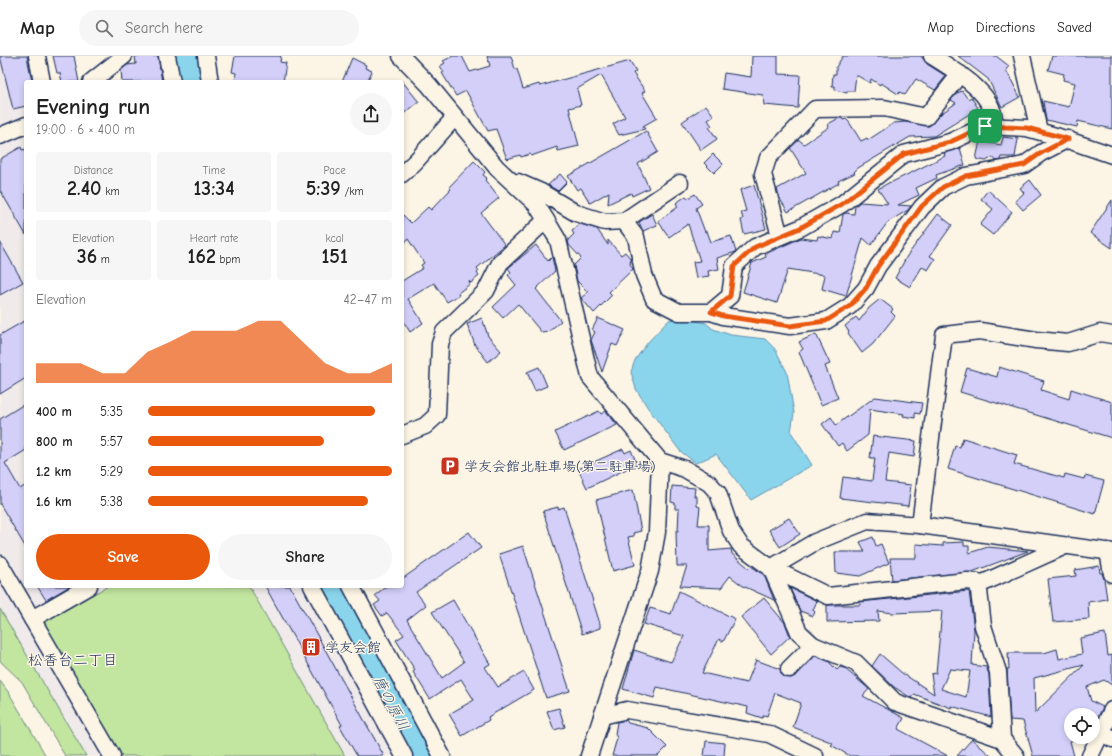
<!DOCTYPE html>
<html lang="en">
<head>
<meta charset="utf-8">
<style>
  :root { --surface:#fff; --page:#f6f6f6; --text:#222; --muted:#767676; --line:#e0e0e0; --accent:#ea580c }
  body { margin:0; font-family:"Comic Neue","Klee One",sans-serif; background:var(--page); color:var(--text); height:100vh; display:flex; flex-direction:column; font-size:15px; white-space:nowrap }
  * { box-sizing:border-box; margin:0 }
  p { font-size:13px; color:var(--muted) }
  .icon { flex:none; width:22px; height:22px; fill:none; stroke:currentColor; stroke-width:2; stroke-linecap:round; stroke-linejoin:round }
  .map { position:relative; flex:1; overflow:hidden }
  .sheet { position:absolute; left:24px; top:24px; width:380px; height:508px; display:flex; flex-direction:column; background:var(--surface); border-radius:4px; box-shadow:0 2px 6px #0003 }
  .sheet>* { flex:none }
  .buttons { position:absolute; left:1064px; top:652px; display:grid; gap:8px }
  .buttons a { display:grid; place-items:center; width:36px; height:36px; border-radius:50%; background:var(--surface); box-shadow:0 2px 6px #0003; font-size:20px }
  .pin { position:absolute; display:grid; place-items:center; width:34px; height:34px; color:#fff; margin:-17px; border-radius:8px; box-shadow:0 2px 6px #0006 }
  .round { display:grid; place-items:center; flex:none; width:42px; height:42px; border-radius:21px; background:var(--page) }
  .summary { display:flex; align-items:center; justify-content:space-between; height:68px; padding:0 12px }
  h1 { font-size:22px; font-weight:600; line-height:30px }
  .stats { display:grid; grid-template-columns:repeat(3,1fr); gap:6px; height:68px; padding:4px 12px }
  .stats div { display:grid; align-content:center; border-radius:4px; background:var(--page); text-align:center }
  .stats b { font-size:20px; font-weight:600 }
  .stats small { font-size:11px; font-weight:400 }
  .stats p { font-size:11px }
  .chart { height:112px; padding:8px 12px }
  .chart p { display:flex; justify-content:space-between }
  .chart svg { width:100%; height:72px; margin-top:4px; fill:var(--accent); opacity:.7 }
  .primary-button { display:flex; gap:8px; margin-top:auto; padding:8px 12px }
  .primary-button a { flex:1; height:46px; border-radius:24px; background:var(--accent); color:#fff; font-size:16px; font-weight:600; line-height:46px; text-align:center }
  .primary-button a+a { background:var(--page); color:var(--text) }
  ul { padding:0 12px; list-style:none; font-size:13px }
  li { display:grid; grid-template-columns:64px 48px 1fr; align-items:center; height:30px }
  li i { height:10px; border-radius:5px; background:var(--accent) }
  header { display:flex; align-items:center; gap:24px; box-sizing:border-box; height:56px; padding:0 20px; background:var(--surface); border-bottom:1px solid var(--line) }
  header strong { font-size:19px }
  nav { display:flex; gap:22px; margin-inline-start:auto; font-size:14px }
  .search { width:280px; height:36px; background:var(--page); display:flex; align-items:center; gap:10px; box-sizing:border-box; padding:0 14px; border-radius:22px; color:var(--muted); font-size:15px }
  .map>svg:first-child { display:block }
</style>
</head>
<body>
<header>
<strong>Map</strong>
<div class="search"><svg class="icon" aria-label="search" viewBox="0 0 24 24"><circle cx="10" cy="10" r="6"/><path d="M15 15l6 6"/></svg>Search here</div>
<nav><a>Map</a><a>Directions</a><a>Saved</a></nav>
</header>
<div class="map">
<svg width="1112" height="700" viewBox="0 0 1112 700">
  <rect width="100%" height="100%" fill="#fcf5e5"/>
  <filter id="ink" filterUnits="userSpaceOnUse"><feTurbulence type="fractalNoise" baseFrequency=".025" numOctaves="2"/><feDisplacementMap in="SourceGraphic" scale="8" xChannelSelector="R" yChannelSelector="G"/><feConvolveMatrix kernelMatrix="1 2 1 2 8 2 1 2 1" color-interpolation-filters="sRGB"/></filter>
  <g filter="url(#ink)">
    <polygon fill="#f0eaeb" points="0,0 32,0 39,26 26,26 26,530 305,530 395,700 86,700 0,553"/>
    <g fill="#c2e59f" stroke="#6e8a7e">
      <polygon points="108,530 249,530 345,700 122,700 43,567"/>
      <polygon points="0,553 86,700 65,700 22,626 0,605"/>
      <polygon points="0,625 9,637 46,700 0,700"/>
    </g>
    <polygon fill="#8bd5ec" stroke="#5e93b3" points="679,262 706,267 713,273 731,279 765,283 775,293 787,316 794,357 791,376 812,409 751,444 716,398 696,407 680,395 648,352 636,333 631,316 635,304 648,286 669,264"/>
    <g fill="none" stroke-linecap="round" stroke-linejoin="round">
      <g stroke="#8bd5ec" stroke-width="26">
        <polyline points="185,0 190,26"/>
        <polyline points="328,530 419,700"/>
      </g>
    </g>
    <g fill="#d4cff8" stroke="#1b2f5e" fill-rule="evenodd">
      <polygon points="0,0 27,0 32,26 26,26 26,50 13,53"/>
      <polygon points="53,0 74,0 79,26 62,26 60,17 57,17"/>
      <polygon points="135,0 158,0 162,26 122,26 121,14 127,9 136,8"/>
      <polygon points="235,0 281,0 280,6 286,7 283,26 235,26 236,17 232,16"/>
      <polygon points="453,0 462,0 470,16 490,10 487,0 511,0 515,13 517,13 523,33 539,28 540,30 630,5 636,15 633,17 645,35 642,37 657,62 643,70 645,73 619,79 613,68 625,61 601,19 577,33 581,49 569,52 579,90 558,95 557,91 531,100 530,98 521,101 520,99 507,103 496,73 488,75 466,35 456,40 442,17 444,16 440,10 445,7 443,5"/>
      <polygon points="752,0 778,0 778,18 800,19 798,52 764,49 763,39 722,33 724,17 751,21"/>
      <polygon points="843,0 921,0 927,8 946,20 935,34 916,23 905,39 900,36 898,38 881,27 880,29 871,23 870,27 856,19 854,35 847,35 847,37 835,34 835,30 832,30 833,18 836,18 836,11"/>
      <polygon points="958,0 996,0 1009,10 1006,14 1020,41 1002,51 988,23"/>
      <polygon points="1052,0 1112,0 1112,73 1078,65 1077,71 1046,64 1043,45 1069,51 1075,27 1063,24 1064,18 1048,14"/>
      <polygon points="352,2 366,9 365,12 372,15 367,26 342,26"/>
      <polygon points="402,25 419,46 402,59"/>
      <polygon points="962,35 968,43 971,41 978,52 976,53 982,61 980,62 971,57 934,80 910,81 858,112 854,116 855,117 838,125 839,127 788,156 780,143 777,133 806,117 790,92 799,84 804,88 829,71 828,68 839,62 842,62 843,64 846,63 849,66 861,85 867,82 868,84 894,67 905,66 929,70 942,57 956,47 951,44 957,37"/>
      <polygon points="706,49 714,60 708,64 712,70 709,71 717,83 701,94 682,66"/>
      <polygon points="646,75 658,96 638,108 649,132 632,140 631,137 608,148 609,136 590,147 581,132 577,134 568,120"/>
      <polygon points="1003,81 1018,83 1015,101 1001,101 1000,104 996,105 993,101 986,105 976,103 980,85 1001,89"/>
      <polygon points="21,91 22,94 26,93 26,179 0,134 0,103"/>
      <polygon points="960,92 965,109 936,119 937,122 916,132 919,139 898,149 911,150 908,154 888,166 871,189 863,182 846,240 822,233 825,219 788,213 777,247 743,236 752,207 766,201 765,198 801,182 817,184 818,180 833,183 834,176 840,177 843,158 846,157 854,158 855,150 860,146 888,148 878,133 890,126 890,127 945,100 944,97"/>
      <polygon points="713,98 723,108 714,117 704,107"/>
      <polygon points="474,105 485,116 483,119 487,122 485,124 499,142 481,157 505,189 477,212 479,215 477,217 479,220 471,227 469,225 470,228 458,237 459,239 447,246 434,227 408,243 423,267 410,276 402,263 402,225 423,212 421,209 424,207 408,183 402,190 402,158 411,167 428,151 431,154 451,133 449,131"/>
      <polygon points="560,118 567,126 558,135 548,129"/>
      <polygon points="1030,124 1041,139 1023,154 1015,145 1024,137 1020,132"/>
      <polygon points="754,129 766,173 744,178 741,164 743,163 741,156 746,155 740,134"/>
      <polygon points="988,134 1012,156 993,179 980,169 993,153 981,143"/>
      <polygon points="695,138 702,148 696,152 705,176 707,175 711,186 731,180 736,196 717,202 719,213 708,215 709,220 696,222 693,206 700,205 688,168 669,181 658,165 678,151 676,147 686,140 688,142"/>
      <polygon points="1112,144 1112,192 1090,177"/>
      <polygon points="652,158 657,169 643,175 639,166"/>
      <polygon points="938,158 952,169 930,200 935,203 928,214 922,211 910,231 895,222 907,200"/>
      <polygon points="580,168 597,173 608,189 608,184 621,199 625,196 631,203 630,208 633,213 609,236 612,239 594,257 581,242 588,236 577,225 574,209 581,202 569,189 568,184 574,178 572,175"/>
      <polygon points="0,186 23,226 0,239"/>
      <polygon points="536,189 548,205 552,201 555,215 536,233 561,265 548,276 542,277 518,248 503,262 493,251 516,229 508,219 511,216 508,212"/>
      <polygon points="880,243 893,253 891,256 895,260 873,288 862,297 848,277 849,276 845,270 856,261 859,265 869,252"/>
      <polygon points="482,262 488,280 501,295 488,306 475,289 467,268"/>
      <polygon points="598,262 625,274 617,290 612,288 602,316 591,284 595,276 592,274"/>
      <polygon points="26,264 26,322 0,338 0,279"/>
      <polygon points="816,278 830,308 825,310 838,342 821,349 799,296 803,293 799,286"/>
      <polygon points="539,311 547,330 535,335 527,316"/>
      <polygon points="999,311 1044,325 1041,334 1069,343 1071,333 1112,346 1112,382 960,336 967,312 997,321"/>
      <polygon points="875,341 922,347 920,358 915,357 915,362 903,360 904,358 870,353 868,379 847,395 842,387 838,390 822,368 831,361 836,369"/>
      <polygon points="26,347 26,394 5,407 20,433 26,429 26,492 0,448 0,363"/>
      <polygon points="599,355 601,358 606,355 617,369 564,394 555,376"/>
      <polygon points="873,380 916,385 914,401 889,397 885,426 911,429 908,450 840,442 843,421 872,425 875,402 870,402"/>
      <polygon points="963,382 1017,399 1014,408 1064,422 1065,418 1084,423 1085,420 1104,425 1095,458 948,413 955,390 960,391"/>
      <polygon points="623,393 625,397 631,394 637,408 587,432 578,413"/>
      <polygon points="672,430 695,432 694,440 697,440 697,450 700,451 698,469 709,469 709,495 731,493 732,498 749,512 751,510 764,519 774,544 743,530 730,520 721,532 680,530 687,510 677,510 676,475 678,475 679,453 675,453 675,447 671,446"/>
      <polygon points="633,434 641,475 633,477 634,480 628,481 635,509 613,515 596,444"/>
      <polygon points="558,451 558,453 564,451 600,568 600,572 582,578 543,455"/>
      <polygon points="789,462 800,478 780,491 769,474"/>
      <polygon points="469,476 481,492 416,536 426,549 407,564 442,622 464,606 432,556 453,544 490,608 485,611 498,631 524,616 534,634 488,661 489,664 462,680 449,658 474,644 461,623 430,643 413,616 415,614 396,584 404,579 387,557 382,560 374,549 380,545 375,539 387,530 402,530 402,523"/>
      <polygon points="873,481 876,490 881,488 889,507 860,520 836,517 835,496 865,496 860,486"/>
      <polygon points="964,486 964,490 969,490 969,497 988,491 1028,495 972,516 892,524 890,502 916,502 916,488 943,490 943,487"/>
      <polygon points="523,490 570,635 546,642 499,498"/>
      <polygon points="1099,510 1100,517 1102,517 1104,523 1107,543 1088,546 1089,563 1053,566 1048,523 1076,520 1075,514"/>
      <polygon points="37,530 70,530 46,544"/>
      <polygon points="265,530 290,530 384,700 357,700 340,670 342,669"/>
      <polygon points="790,532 817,545 813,554 815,556 813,560 800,555"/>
      <polygon points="679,535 735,563 723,586 719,583 702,617 747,627 756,604 780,613 783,620 791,622 797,619 815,600 828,605 837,614 840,611 844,612 869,633 863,640 904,662 898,673 948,700 850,700 831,689 833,687 793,671 801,647 775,637 767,660 764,659 762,662 747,657 748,651 657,631 654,642 623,633 634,594 671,606 684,580 644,568 650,552 671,558"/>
      <path d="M969 535 974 574 972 609 986 611 989 618 991 661 951 650V652L914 638 911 642 908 640 894 631 872 610 880 598 902 617 934 638 931 618 936 617 942 555 893 557 878 555 879 565 827 566V549H860V546ZM950 613 970 615 966 641 941 633Z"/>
      <polygon points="764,542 785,567 790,580 771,598 741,561"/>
      <path d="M1105 577 1108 600 1112 599V629L1104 624 1087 631 1091 645 1103 651 1095 667 1093 669V659H1071V664L1067 662 1071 681H1073L1074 684 1070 685 1074 700H1033L1023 665 1010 664 1007 613H1009L1008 597H1044L1057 593 1059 603 1082 598 1080 582ZM1084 609 1035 657 1034 622Z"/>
      <polygon points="559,652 565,671 554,674 547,655"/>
      <polygon points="626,664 628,667 648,672 667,691 658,700 612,700 617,682 615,678 617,666"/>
      <polygon points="972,683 991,700 957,700"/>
      <polygon points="706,685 725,687 724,700 704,700"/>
    </g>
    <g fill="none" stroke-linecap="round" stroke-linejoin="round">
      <defs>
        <g id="minor">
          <polyline points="37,0 42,26"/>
          <polyline points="167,0 172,26"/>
          <polyline points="206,0 210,26"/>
          <polyline points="401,0 429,29 497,112 536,148 546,164 558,184 590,321 660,405 685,413 709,427 718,437 731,475 741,490 771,512 828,540 967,525 983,527 1065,490"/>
          <path d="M932 0C951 12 985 32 992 54 994 59 994 65 995 70"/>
          <polyline points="1022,0 1039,75"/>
          <polyline points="91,26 124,0"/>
          <polyline points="0,80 26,69"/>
          <polyline points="402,118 415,106 455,61"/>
          <polyline points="518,126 541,136 576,157 605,166 624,165 680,127"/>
          <polyline points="624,165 636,181 644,219 654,243 679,256 711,256 730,240 734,210 755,191 800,172 842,148 904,98 950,86 985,70 1027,72 1059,81 1112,99"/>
          <polyline points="780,180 763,118 768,102 815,53 884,52 926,61 960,18"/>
          <polyline points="711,256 723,260 790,270 826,265 850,250 866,232 878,210 922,151 943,131 966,120 1024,109 1041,97 1068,83"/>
          <polyline points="402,379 425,370 437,359 440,288 444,276 486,235 500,207 546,164"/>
          <polyline points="920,469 944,279 980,275 1036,284 1068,287 1100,277 1112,279"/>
          <polyline points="1108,495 1112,518"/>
          <polyline points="0,508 112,700"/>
          <polyline points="771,512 815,486 867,465 920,469 1112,496"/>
          <polyline points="771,512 799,576 813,589 856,607 895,646 1002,683 1016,700"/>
          <polyline points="978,526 983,570 998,616 1002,683"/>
          <polyline points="312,530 404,700"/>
          <polyline points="351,530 442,700"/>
          <polyline points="32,563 89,530"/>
          <polyline points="789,613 813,589"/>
          <polyline points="602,660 627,654 769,678 815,700"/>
          <polyline points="1101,674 1112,683"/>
          <polyline points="589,700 650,515 657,476 660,405"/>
          <polyline points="1090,700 1112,654"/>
        </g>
      </defs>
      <use href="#minor" stroke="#1b2f5e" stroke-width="19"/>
      <use href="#minor" stroke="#fcf5e5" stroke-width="16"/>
    </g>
  </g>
  <g fill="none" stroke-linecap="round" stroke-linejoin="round" filter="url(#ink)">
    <defs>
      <polygon id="route" points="985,70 1027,72 1068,83 1041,97 1024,109 966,120 943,131 922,150 878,210 866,232 850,250 826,265 790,270 723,260 711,256 730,240 734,210 755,191 800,172 842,148 904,98 950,86"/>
    </defs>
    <use href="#route" stroke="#fff" stroke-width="8"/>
    <use href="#route" stroke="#ea580c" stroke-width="5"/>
  </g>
  <defs>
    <symbol id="parking-square" viewBox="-11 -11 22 22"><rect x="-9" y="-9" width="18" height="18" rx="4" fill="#c8321e" stroke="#fcf5e5"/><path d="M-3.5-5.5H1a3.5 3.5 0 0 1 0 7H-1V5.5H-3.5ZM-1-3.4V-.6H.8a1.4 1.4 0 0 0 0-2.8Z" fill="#fff"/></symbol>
    <symbol id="building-square" viewBox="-11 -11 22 22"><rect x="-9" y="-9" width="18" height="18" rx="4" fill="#c8321e" stroke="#fcf5e5"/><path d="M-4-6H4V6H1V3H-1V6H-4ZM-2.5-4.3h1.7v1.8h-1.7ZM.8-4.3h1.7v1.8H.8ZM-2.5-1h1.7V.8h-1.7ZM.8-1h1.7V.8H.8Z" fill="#fff"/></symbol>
  </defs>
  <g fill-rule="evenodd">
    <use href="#parking-square" x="439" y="399" width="22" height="22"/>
    <use href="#building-square" x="300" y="580" width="22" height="22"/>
  </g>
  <g text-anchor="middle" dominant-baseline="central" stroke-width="3" stroke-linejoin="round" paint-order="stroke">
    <g font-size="14" fill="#1b2f5e" stroke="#fcf5e5" text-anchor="start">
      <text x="464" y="410">学友会館北駐車場(第二駐車場)</text>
      <text x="325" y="591">学友会館</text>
    </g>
    <g font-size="15" fill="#1b2f5e" stroke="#fcf5e5">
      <text x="73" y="604">松香台二丁目</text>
    </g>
    <g font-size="15" font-style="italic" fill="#375882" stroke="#fcf5e5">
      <text transform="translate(391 647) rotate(62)">唐の原川</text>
    </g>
  </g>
</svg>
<div class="buttons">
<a><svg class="icon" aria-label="locate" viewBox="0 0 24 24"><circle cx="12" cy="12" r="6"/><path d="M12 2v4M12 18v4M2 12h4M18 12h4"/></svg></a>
</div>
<div class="pin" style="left:985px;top:70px;background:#1e9e55"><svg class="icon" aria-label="arrive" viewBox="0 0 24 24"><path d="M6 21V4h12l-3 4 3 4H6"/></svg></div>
<section class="sheet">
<div class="summary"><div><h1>Evening run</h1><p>19:00 · 6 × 400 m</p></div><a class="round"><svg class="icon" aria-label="share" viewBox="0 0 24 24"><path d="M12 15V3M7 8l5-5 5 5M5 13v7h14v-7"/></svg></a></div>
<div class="stats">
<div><p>Distance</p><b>2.40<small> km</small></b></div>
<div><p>Time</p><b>13:34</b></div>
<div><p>Pace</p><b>5:39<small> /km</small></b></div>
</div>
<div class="stats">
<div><p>Elevation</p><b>36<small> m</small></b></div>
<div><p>Heart rate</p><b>162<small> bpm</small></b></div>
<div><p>kcal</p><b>151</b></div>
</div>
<div class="chart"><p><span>Elevation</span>42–47 m</p>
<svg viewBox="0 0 160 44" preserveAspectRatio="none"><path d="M0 44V32L10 32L20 32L30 38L40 38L50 25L60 19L70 12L80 12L90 12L100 6L110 6L120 19L130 32L140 38L150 38L160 32V44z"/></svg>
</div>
<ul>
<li><b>400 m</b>5:35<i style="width:93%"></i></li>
<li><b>800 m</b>5:57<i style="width:72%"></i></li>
<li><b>1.2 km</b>5:29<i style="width:100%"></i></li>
<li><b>1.6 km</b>5:38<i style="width:90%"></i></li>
</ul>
<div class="primary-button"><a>Save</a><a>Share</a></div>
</section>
</div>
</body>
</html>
